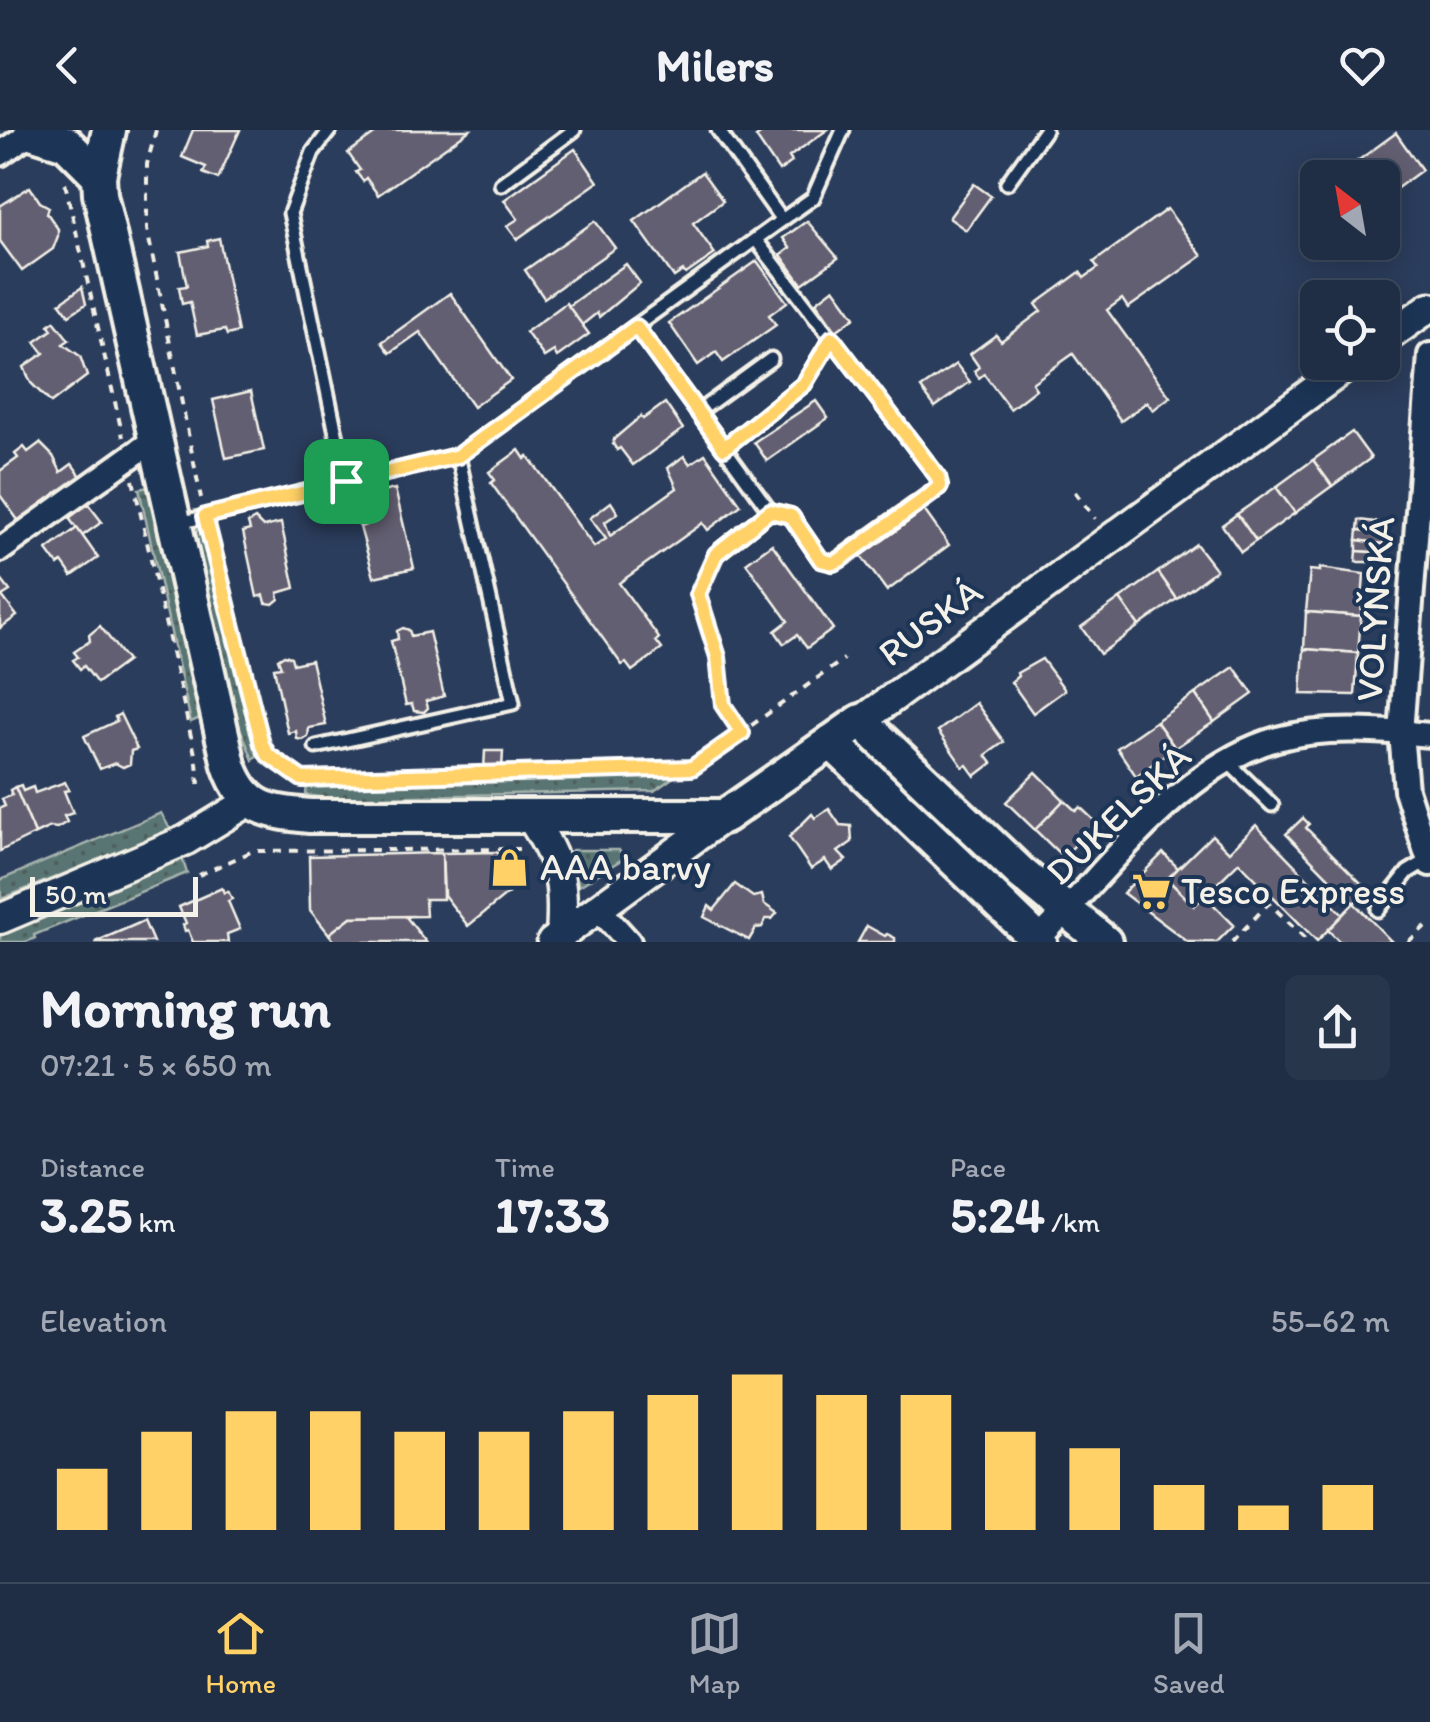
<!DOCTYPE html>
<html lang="en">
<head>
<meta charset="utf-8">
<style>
  :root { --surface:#202e45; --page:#28364c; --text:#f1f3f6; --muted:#a2a8b3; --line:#3d4a5e; --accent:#ffd166 }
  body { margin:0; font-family:Itim,sans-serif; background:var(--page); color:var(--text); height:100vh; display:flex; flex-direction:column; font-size:38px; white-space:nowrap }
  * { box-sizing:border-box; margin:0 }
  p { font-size:32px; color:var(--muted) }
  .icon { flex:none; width:55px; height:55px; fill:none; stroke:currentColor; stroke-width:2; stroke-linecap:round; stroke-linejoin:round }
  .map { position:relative; height:812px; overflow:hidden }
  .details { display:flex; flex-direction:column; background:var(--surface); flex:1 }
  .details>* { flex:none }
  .needle { width:65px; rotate:329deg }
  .controls { position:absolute; left:1300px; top:30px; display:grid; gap:20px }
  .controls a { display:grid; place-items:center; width:100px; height:100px; border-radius:15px; background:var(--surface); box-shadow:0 5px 25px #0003,0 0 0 2px var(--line); font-size:50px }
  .scale { position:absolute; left:30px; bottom:25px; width:168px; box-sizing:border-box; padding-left:10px; border:5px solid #f4f1e8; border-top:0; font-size:28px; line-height:35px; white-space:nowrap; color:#f4f1e8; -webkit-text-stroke:8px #1d3557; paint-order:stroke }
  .pin { position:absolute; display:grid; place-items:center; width:85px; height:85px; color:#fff; margin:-42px; border-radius:20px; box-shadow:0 5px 15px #0006 }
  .round { display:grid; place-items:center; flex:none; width:105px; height:105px; border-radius:15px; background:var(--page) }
  .head { display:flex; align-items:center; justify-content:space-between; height:170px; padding:0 40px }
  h1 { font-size:55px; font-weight:700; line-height:75px }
  .figures { display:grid; grid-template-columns:repeat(3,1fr); gap:15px; height:170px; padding:10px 40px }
  .figures div { display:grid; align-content:center }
  .figures b { font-size:50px; font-weight:700 }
  .figures small { font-size:28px; font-weight:400 }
  .figures p { font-size:28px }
  .chart { height:280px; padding:20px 40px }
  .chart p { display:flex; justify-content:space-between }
  .chart svg { width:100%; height:180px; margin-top:10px; stroke:var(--accent); stroke-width:6 }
  header { display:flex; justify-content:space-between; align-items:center; height:130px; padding:0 40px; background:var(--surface); font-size:45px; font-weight:700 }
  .tab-bar { display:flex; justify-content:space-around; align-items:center; height:140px; border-top:2px solid var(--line); background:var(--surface); font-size:28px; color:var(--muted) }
  .tab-bar a { display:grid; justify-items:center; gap:5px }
  .tab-bar .active { color:var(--accent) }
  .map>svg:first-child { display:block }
</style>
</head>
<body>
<header><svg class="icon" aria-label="back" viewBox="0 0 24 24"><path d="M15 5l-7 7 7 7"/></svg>Milers<svg class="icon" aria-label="heart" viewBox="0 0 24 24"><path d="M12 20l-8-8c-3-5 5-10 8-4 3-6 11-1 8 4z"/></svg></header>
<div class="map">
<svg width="1430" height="812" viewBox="0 0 1430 812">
  <defs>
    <pattern id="grass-dots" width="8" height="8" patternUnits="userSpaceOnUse" patternTransform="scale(2.5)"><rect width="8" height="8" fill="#587573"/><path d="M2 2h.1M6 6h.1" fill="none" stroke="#505e5c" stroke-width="1.8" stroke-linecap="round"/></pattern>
  </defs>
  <rect width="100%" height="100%" fill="#2b3d5c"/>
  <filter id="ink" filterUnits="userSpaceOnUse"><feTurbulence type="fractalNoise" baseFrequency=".01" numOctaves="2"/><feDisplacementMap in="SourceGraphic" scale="20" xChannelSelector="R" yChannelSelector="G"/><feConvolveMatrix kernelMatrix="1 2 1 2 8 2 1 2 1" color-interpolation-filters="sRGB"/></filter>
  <g filter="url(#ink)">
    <g fill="url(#grass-dots)" stroke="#a6b3ae" stroke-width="2.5">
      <polygon points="149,357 200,588 191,592 139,359"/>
      <polygon points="206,394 258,624 253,630 240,598 195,402"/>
      <polygon points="678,644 654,661 326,668 306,665 307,653 326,651"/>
      <polygon points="161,683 174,706 141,713 1,769 0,750"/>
      <polygon points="572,720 619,720 624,728 579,756 570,723"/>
      <polygon points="182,728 187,743 34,805 35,808 26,812 0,812 0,805"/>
    </g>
    <g fill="#635e72" stroke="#f4f1e8" stroke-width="2.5">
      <polygon points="193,0 240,0 218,49 203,43 206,37 182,27"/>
      <polygon points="380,0 470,0 378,65 366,48 363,51 356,42 360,40 348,23"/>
      <polygon points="766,0 827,0 789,27 792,32 779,41 756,7"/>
      <polygon points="1396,3 1422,40 1382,69 1382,48 1334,48"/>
      <polygon points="575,19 598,52 517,109 507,96 518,89 504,70"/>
      <polygon points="702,42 723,71 693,93 715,124 686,144 683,141 674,147 634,91"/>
      <polygon points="974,54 991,66 966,100 949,88"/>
      <polygon points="30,57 40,72 49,77 47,83 58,99 58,106 53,119 22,141 0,111 0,76"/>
      <polygon points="1167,79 1202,126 1128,178 1122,169 1107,180 1170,267 1153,280 1147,272 1121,291 1073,224 1032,253 1036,259 1010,279 984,244 979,248 974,241 979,237 970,224 996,205 1001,211 1041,181 1036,174 1080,142 1084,148 1098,138 1094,132"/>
      <polygon points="595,91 615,118 544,168 525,140"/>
      <polygon points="807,91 838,128 802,154 781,125 790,118 783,108"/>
      <polygon points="219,108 238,202 227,205 225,200 197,205 190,172 182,174 179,157 187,156 180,122 208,116 207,111"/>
      <polygon points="757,131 787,172 769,185 776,195 723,232 716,222 698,235 669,193"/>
      <polygon points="626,134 640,153 599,187 597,183 582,195 568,176"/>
      <polygon points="82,157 86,174 69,185 60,173"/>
      <polygon points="834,158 855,187 836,201 816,172"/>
      <polygon points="450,163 511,250 473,277 420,202 390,223 382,212"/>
      <polygon points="566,173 589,204 557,227 554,221 544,227 526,202"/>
      <polygon points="54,191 69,210 63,214 80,226 87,246 51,273 31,253 24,237 44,223 35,212 52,200 49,195"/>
      <polygon points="956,234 970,252 935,277 921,258"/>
      <polygon points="251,261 264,320 226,328 213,270"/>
      <polygon points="816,271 828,288 767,331 754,312"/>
      <polygon points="665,273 683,299 633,335 620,318 617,320 613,314 614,309 641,286 643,289"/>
      <polygon points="1352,302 1371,328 1332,356 1313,330"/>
      <polygon points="40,313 53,326 61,342 72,334 83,349 20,393 0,365 0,341 18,328 15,324 24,317 28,322"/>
      <polygon points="519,320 525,329 528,326 594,417 606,409 590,388 611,372 618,383 605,392 610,406 677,358 668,338 684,326 690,334 705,324 741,375 708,400 703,393 619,453 659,508 656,511 662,519 632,541 626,533 622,535 491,353 495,350 489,342"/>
      <polygon points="1313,330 1332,356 1295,383 1276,357"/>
      <polygon points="1276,357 1295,383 1256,411 1237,384"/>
      <polygon points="395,359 414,438 374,447 360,397 363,396 358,395 356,387 360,386 356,368"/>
      <polygon points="88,374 102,392 82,406 69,388"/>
      <polygon points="924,380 949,415 887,461 861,426"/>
      <polygon points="1237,384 1256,411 1241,422 1222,395"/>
      <polygon points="255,389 263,397 281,393 295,458 278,463 279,469 273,474 266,473 264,465 257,467 243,402 250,400 248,393"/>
      <polygon points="1359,390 1384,393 1384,403 1358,400"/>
      <polygon points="77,398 98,428 72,446 62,432 58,435 47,420"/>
      <polygon points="1358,400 1384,403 1383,414 1357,410"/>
      <polygon points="1357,410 1383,414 1382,423 1357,421"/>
      <polygon points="772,414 833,499 807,518 797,505 784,514 775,501 788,491 746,433"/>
      <polygon points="1196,414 1216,440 1177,469 1158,442"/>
      <polygon points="1357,421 1382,423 1381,432 1356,432"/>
      <polygon points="1320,438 1364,444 1361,486 1306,482 1310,440 1320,441"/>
      <polygon points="1158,442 1177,469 1139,496 1120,469"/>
      <polygon points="0,448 10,461 2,466 17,486 0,498"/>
      <polygon points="1120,469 1139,496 1100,524 1081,497"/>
      <polygon points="1306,482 1361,486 1358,523 1304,519"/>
      <polygon points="100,496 127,531 97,553 84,536 80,539 73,530 78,527 74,522 90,511 89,505"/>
      <polygon points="403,498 409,500 411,506 429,502 444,566 426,571 428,578 424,582 414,581 412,574 406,575 391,511 398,509 397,501"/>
      <polygon points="1304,519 1358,523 1355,565 1301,564"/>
      <polygon points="284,525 291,527 293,534 311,530 326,595 309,598 308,607 303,610 297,609 296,601 288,603 274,538 281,537 278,529"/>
      <polygon points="1042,529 1065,560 1033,583 1011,552 1018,546 1017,543"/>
      <polygon points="1234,537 1253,564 1214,592 1195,564"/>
      <polygon points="1195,564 1214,592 1175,618 1156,591"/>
      <polygon points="976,573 1004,612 986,625 992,633 975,646 967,635 963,637 938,601"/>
      <polygon points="120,584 137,619 131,621 130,634 123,637 115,633 100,639 84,606 117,591 115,587"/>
      <polygon points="1156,591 1175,618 1136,646 1117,618"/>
      <polygon points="485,621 503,621 502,639 484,639"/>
      <polygon points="1036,642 1064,670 1035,700 1006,672"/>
      <polygon points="65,652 69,660 64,661 73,683 64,686 67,692 57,698 50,697 35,704 15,657 21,655 23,661 33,657 35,663"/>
      <polygon points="15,657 35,704 0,721 0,678 5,676 2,669 12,665 10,660"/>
      <polygon points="1064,670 1076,681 1080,677 1097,693 1063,727 1035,700"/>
      <polygon points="829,679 840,695 851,696 852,712 838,722 846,730 832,740 825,730 811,739 789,707 812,684 815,688"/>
      <polygon points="1303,688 1309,694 1306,698 1368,760 1354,773 1286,704"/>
      <polygon points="1256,695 1343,785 1317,811 1239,732 1194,776 1167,749 1212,705 1229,722"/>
      <polygon points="496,722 514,733 516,751 511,761 468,796 444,765 442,723"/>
      <polygon points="442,723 443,769 425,769 426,786 351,787 329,804 310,780 309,726"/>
      <polygon points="1163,723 1178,738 1167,749 1194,776 1205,766 1234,795 1217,812 1188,812 1123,763"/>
      <polygon points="735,754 753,767 762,765 764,774 777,783 772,789 766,789 762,797 756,798 749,810 704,787 709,776 714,780"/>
      <polygon points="222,758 224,763 228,761 232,769 228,771 240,799 227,804 228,812 193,812 188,800 185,801 183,795 186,793 179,777"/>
      <polygon points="1354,773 1392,812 1340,812 1328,800"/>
      <polygon points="410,786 407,788 426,812 335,812 329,804 351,787"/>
      <polygon points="144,791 153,812 95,812"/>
      <polygon points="867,796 885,806 887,804 895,808 895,812 858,812"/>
    </g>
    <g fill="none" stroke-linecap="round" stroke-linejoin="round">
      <defs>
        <g id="service">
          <polyline points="330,0 313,22 290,83 346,351"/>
          <polyline points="1007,53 1045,0"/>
          <polyline points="501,54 574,0"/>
          <polyline points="782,90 813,68 843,0"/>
          <polyline points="756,110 938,347 940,356 833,433 821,430 791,386 770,381"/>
          <polyline points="636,197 770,381 716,424"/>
          <polyline points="698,282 771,229"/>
          <polyline points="724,318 804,254 831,208"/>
          <polyline points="458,325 782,90 718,0"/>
          <polyline points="175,394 458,325 513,573 316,617"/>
          <polyline points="1226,630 1272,675"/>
          <polyline points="1378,780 1408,742 1428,730"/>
        </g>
        <g id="minor">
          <polyline points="0,24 34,0"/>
          <polyline points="1430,225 1401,603 1406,660 1430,734"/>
          <polyline points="0,420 154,310"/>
          <polyline points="598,778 629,812"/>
          <path d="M1038 809C1108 742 1180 636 1277 609 1326 596 1380 601 1430 605"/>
        </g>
        <g id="tertiary">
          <polyline points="1382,211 1430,177"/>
          <polyline points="861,591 1353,232"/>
          <path d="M530 686C560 732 565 751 561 805"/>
          <polyline points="0,789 186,710 250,671"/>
          <polyline points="552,812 725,686"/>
        </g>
        <g id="secondary">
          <path d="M109 0 99 46 100 64 229 635C244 679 268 682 310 686H725L861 591 1021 743 1105 812"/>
          <polyline points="31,2 66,13 99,46"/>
          <polyline points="831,612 1040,812"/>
        </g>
      </defs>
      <use href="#service" stroke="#f4f1e8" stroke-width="19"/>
      <use href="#minor" stroke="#f4f1e8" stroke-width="30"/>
      <use href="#tertiary" stroke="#f4f1e8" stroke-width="35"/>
      <use href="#secondary" stroke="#f4f1e8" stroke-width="40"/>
      <g stroke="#f4f1e8" stroke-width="4" stroke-dasharray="8 8" stroke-linecap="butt">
        <polyline points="156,0 147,34 147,99 201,368"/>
        <polyline points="65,53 123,307"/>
        <polyline points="133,350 197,633 199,654"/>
        <polyline points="1075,362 1095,389"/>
        <polyline points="209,402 262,614 268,625 302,649 692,638 844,529"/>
        <polyline points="709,439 698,464 718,527 723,575 742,603"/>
        <polyline points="199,745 253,721 519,719"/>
        <polyline points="1232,812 1269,773 1309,812"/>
        <polyline points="1408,812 1430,792"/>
      </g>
      <use href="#service" stroke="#1d3557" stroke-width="11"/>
      <use href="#minor" stroke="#1d3557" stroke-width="22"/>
      <use href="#tertiary" stroke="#1d3557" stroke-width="28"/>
      <use href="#secondary" stroke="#1d3557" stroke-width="32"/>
    </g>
  </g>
  <g fill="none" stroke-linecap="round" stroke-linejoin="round" filter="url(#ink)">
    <defs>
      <polygon id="route" points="636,197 724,318 804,254 832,208 938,347 940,356 930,365 840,430 833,433 821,430 791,386 770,381 716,424 698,464 718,527 723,575 742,603 692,638 302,649 268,625 262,614 205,386 458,326"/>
    </defs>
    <use href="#route" stroke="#fff" stroke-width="20"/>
    <use href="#route" stroke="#ffd166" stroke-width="12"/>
  </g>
  <defs>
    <symbol id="shop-bare" viewBox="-9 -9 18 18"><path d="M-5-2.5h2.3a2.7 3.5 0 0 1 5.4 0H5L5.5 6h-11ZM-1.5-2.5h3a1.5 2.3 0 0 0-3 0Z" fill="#ffd166" stroke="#1d3557" stroke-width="2.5" paint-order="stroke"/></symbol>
    <symbol id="supermarket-bare" viewBox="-9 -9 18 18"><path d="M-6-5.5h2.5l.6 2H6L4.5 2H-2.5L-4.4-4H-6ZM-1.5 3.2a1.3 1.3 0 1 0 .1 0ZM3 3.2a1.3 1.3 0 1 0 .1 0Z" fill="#ffd166" stroke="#1d3557" stroke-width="2.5" paint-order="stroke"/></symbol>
  </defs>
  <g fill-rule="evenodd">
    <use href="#shop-bare" x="482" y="710" width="55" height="55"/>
    <use href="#supermarket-bare" x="1124" y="734" width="55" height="55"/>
  </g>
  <g text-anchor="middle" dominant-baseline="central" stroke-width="8" stroke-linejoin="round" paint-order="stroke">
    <g font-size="38" fill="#f4f1e8" stroke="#1d3557">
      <text transform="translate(1375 479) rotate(-86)">VOLYŇSKÁ</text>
      <text transform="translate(930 492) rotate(-37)">RUSKÁ</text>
      <text transform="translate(1118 684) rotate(-44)">DUKELSKÁ</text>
    </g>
    <g font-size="38" fill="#f4f1e8" stroke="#1d3557" text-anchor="start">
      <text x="540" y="737">AAA barvy</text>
      <text x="1181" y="761">Tesco Express</text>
    </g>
  </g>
</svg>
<div class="controls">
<a><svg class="needle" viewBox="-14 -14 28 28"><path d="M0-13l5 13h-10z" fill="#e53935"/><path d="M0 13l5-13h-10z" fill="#a2a8b3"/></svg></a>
<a><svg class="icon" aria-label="locate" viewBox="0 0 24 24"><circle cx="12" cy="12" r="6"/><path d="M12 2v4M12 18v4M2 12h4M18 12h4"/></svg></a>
</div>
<div class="scale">50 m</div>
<div class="pin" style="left:346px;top:351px;background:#1e9e55"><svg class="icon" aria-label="arrive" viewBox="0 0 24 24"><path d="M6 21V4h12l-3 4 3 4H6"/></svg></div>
</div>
<section class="details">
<div class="head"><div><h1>Morning run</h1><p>07:21 · 5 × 650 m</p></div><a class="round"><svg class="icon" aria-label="share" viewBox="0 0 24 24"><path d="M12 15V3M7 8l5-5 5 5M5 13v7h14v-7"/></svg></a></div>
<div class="figures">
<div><p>Distance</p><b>3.25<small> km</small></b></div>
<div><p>Time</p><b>17:33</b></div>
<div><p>Pace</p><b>5:24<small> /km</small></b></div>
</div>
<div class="chart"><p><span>Elevation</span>55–62 m</p>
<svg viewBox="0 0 160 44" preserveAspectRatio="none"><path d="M5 44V29M15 44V20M25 44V15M35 44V15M45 44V20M55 44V20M65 44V15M75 44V11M85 44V6M95 44V11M105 44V11M115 44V20M125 44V24M135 44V33M145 44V38M155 44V33"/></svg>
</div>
</section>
<nav class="tab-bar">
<a class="active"><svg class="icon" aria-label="home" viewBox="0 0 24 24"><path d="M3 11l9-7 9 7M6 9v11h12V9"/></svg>Home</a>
<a><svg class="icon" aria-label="map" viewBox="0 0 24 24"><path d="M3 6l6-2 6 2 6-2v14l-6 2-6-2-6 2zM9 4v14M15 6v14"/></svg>Map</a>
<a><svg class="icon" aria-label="saved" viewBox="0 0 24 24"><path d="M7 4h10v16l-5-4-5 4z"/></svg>Saved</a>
</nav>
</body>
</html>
